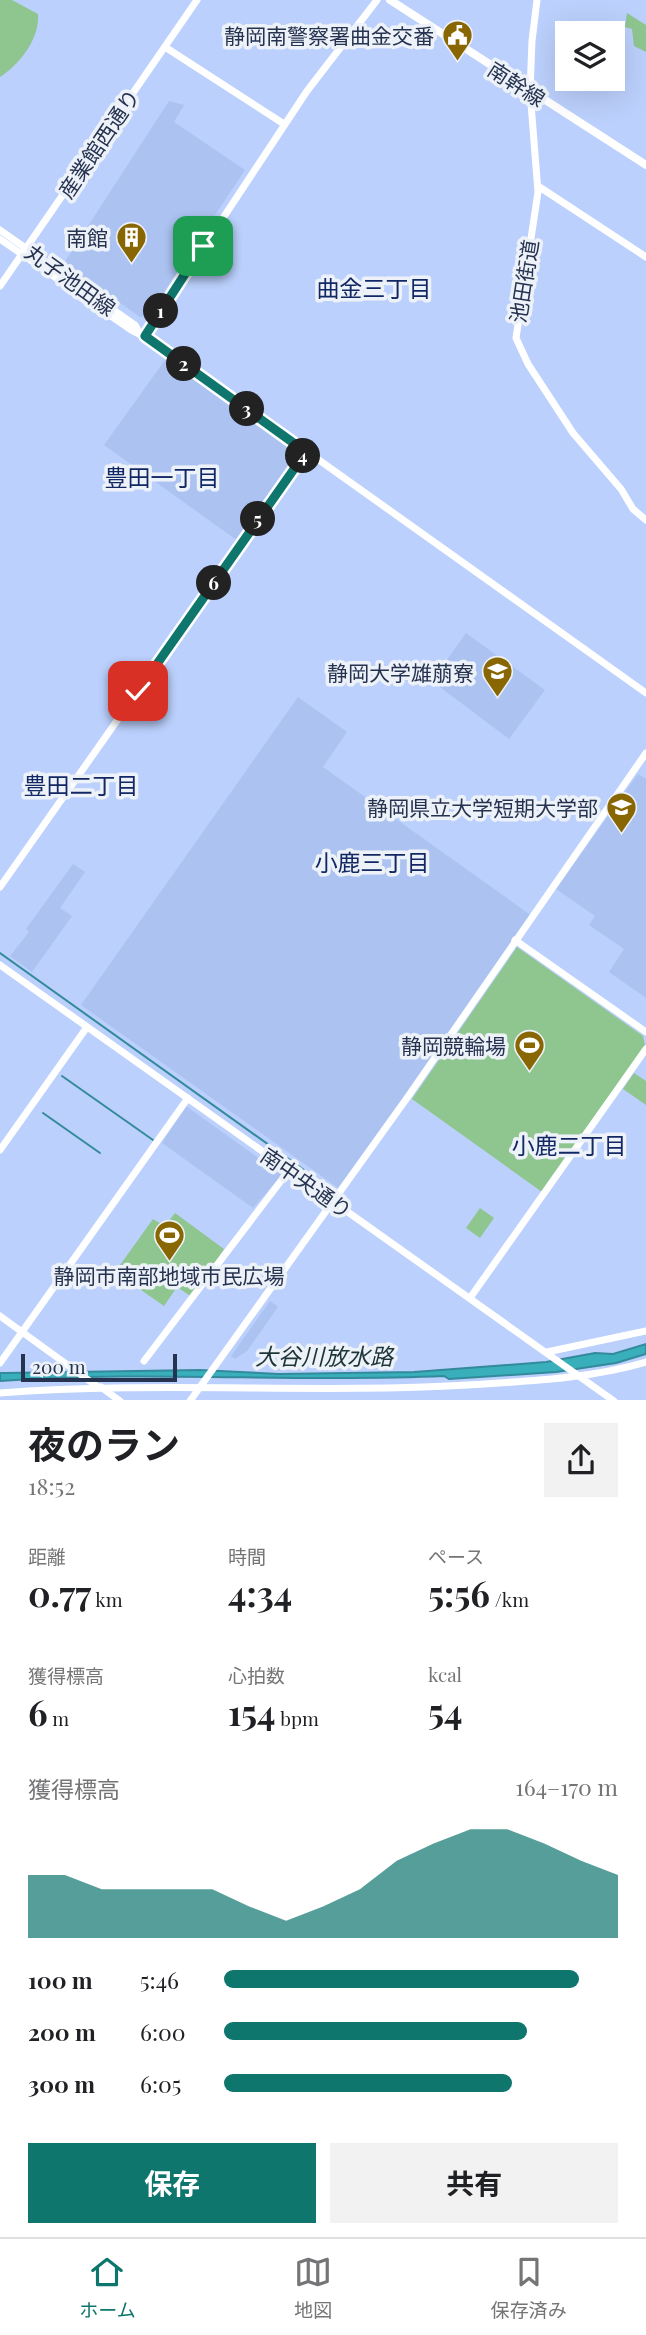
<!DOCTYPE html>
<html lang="ja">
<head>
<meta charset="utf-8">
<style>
  :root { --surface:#fff; --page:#f2f2f2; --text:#202124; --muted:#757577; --line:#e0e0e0; --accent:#0f766e }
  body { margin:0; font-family:"Playfair Display","Noto Sans JP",serif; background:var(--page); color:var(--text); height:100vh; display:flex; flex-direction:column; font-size:26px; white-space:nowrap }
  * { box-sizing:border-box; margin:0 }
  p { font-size:23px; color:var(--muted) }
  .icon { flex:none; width:38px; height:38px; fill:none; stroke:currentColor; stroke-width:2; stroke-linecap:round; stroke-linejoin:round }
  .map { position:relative; height:1400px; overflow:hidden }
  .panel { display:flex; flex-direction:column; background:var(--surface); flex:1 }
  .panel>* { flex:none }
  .buttons { position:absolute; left:555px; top:21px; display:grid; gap:14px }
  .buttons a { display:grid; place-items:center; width:70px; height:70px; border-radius:0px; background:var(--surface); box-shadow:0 7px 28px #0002; font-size:35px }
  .scale { position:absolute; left:21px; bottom:18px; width:156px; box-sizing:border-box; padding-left:7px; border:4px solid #263350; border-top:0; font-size:19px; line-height:24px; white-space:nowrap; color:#263350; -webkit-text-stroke:5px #edf1f8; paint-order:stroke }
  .pin { position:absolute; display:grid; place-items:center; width:60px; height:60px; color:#fff; margin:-30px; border-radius:14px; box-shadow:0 4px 10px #0006 }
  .km { position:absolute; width:35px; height:35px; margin:-18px; border-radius:50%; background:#222; color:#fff; font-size:19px; line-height:35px; text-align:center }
  .round { display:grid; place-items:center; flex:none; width:74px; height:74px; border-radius:0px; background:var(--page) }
  .summary { display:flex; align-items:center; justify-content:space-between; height:119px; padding:0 28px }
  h1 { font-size:38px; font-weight:700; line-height:52px }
  .metrics { display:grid; grid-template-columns:repeat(3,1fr); gap:10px; height:119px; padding:7px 28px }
  .metrics div { display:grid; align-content:center }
  .metrics b { font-size:35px; font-weight:700 }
  .metrics small { font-size:19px; font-weight:400 }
  .metrics p { font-size:19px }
  .chart { height:196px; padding:14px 28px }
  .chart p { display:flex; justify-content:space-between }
  .chart svg { width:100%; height:126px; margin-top:7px; fill:var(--accent); opacity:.7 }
  .primary-button { display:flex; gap:14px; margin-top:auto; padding:14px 28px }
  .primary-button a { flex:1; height:80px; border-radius:0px; background:var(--accent); color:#fff; font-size:28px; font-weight:700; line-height:80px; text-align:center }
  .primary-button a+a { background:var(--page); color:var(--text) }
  ul { padding:0 28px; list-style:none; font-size:23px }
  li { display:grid; grid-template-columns:112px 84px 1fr; align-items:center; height:52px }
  li i { height:18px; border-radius:9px; background:var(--accent) }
  .tab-bar { display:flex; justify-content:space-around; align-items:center; height:98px; border-top:2px solid var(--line); background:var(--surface); font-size:19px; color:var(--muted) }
  .tab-bar a { display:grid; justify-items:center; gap:4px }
  .tab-bar .current { color:var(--accent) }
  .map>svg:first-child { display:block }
</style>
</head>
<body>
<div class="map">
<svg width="646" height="1401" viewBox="0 0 646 1401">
  <rect width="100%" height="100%" fill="#bbd0fc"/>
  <g fill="#acc3f2">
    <polygon points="169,101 184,105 174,122 245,170 148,316 140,317 64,263"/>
    <polygon points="165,360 299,455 238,541 104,445"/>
    <polygon points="466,633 545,690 509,739 432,681"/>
    <polygon points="298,697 347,732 323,767 532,916 341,1190 81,1005"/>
    <polygon points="638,774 646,779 646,998 609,972 624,949 589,925 595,916 556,889"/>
    <polygon points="73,864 85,872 60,908 72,916 32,972 10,956 29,932 26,929"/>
    <polygon points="186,1106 282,1175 253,1208 162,1143"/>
    <polygon points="270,1301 278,1307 247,1351 235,1359 231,1356"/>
  </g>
  <g fill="#8fc690">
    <path d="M0 0H12L38 14C40 38 20 64 0 77Z"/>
    <polygon points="627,13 646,25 646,52 634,46 632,29 625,27"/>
    <polygon points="517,947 643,1036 645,1045 542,1192 412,1099"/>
    <polygon points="634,1073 646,1081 646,1105 623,1089"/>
    <polygon points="480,1208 494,1218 480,1238 466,1228"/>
    <polygon points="175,1213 224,1249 192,1297 177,1287 164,1306 115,1272 153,1219 165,1226"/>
  </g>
  <path fill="#38afbb" stroke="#338a9b" stroke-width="2" d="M646 1344V1354L616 1363 556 1372 449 1379 444 1376C297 1383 148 1370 0 1381V1373H5L200 1370 279 1374 414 1372 546 1362 595 1353 613 1354Z"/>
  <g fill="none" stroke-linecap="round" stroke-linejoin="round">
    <g stroke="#338a9b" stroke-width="2">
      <polyline points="0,953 304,1170"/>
      <polyline points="62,1076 153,1140"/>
      <polyline points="43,1113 100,1153"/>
    </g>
    <g stroke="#fff" stroke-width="7">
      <polyline points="537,0 532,41 530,91 538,192 516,338 528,364 573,433 621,489 633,509 646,520"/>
      <polyline points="165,47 284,124"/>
      <polyline points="538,186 646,257"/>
      <polyline points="0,230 135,325 139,332"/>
      <polyline points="0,239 131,330 152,341 646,693"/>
      <polyline points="0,286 197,0"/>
      <polyline points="145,336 307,91 377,0"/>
      <polyline points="0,887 306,452"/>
      <polyline points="515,940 646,1032"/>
      <polyline points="0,965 614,1401"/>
      <polyline points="0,1150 87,1027"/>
      <polyline points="470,1298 646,1049"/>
      <polyline points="0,1316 98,1387"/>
      <polyline points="547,1352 646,1331"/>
      <polyline points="144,1361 290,1169"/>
      <polyline points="0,1363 188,1098"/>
      <polyline points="101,1387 120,1401"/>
      <path d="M0 1393C156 1381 312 1394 467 1385 528 1381 588 1379 646 1362"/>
      <polyline points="190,1401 407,1098 646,753"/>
    </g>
    <polyline stroke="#fff" stroke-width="8" points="390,0 646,165"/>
  </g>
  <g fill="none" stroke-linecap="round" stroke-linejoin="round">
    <defs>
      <polyline id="route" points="138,691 306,452 145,336 203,246"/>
    </defs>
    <use href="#route" stroke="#fff" stroke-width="14"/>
    <use href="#route" stroke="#0f766e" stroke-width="9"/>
  </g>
  <defs>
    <symbol id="civic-pin" viewBox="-11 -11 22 30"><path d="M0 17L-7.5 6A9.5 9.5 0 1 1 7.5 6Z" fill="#886602" stroke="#edf1f8"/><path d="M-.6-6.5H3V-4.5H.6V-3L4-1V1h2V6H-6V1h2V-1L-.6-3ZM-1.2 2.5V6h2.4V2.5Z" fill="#fff"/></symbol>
    <symbol id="building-pin" viewBox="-11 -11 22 30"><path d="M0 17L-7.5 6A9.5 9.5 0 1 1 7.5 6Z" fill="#886602" stroke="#edf1f8"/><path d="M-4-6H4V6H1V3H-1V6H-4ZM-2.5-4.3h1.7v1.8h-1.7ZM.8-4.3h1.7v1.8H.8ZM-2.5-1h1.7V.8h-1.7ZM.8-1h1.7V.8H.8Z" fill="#fff"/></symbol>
    <symbol id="university-pin" viewBox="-11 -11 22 30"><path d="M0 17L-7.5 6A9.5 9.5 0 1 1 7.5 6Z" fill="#886602" stroke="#edf1f8"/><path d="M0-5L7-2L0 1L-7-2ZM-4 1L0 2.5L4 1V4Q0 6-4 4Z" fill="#fff"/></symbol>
    <symbol id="stadium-pin" viewBox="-11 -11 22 30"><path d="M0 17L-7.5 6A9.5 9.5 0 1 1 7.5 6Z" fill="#886602" stroke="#edf1f8"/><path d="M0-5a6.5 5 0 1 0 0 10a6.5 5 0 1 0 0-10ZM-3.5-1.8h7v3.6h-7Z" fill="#fff"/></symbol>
  </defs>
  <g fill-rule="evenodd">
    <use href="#civic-pin" x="440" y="18" width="35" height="47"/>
    <use href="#building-pin" x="114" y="220" width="35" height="47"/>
    <use href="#university-pin" x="480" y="654" width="35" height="47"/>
    <use href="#university-pin" x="604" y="790" width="35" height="47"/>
    <use href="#stadium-pin" x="512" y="1028" width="35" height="47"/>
    <use href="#stadium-pin" x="152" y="1218" width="35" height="47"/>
  </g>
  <g text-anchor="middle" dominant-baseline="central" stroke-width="7" stroke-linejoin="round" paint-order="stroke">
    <g font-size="21" fill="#263350" stroke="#edf1f8" text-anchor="end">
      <text x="434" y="35">静岡南警察署曲金交番</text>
      <text x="108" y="237">南館</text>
      <text x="474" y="672">静岡大学雄萠寮</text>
      <text x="598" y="807">静岡県立大学短期大学部</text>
      <text x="506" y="1045">静岡競輪場</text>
      <text x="169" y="1275" text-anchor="middle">静岡市南部地域市民広場</text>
    </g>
    <g font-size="21" fill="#263350" stroke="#edf1f8">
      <text transform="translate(517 83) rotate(33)">南幹線</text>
      <text transform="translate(98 143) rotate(-56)">産業館西通り</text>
      <text transform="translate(71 279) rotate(36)">丸子池田線</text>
      <text transform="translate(523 281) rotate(-81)">池田街道</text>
      <text transform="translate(307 1182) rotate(35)">南中央通り</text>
    </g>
    <g font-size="23" fill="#122864" stroke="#edf1f8">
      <text x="374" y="287">曲金三丁目</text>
      <text x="162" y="476">豊田一丁目</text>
      <text x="81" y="784">豊田二丁目</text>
      <text x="372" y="861">小鹿三丁目</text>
      <text x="569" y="1144">小鹿二丁目</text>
    </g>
    <g font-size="23" font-style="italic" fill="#1c3538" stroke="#edf1f8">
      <text x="324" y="1355">大谷川放水路</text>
    </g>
  </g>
</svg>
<div class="buttons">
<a><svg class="icon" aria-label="layers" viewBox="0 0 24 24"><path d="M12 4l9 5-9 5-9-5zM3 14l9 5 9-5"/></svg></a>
</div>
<div class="scale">200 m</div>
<div class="pin" style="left:203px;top:246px;background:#1e9e55"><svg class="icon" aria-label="arrive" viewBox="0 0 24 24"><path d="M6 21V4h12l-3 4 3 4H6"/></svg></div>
<div class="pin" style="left:138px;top:691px;background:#d93025"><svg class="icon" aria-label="check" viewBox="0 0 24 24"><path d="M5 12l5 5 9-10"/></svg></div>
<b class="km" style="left:161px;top:311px">1</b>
<b class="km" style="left:184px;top:364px">2</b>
<b class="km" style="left:247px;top:409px">3</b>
<b class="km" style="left:303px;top:456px">4</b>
<b class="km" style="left:258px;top:519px">5</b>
<b class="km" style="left:214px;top:583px">6</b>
</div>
<section class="panel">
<div class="summary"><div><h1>夜のラン</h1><p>18:52</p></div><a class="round"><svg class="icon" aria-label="share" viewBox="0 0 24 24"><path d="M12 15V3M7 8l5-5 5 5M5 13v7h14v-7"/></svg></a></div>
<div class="metrics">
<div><p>距離</p><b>0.77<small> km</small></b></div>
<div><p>時間</p><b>4:34</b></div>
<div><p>ペース</p><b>5:56<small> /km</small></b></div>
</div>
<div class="metrics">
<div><p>獲得標高</p><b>6<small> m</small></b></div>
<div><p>心拍数</p><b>154<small> bpm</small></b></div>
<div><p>kcal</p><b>54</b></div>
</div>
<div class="chart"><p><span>獲得標高</span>164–170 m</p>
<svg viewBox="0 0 160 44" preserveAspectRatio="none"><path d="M0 44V22L10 22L20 27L30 27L40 27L50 27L60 33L70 38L80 33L90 27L100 17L110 11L120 6L130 6L140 11L150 17L160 22V44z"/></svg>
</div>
<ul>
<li><b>100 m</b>5:46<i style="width:90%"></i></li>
<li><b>200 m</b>6:00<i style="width:77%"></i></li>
<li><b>300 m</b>6:05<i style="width:73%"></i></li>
</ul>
<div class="primary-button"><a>保存</a><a>共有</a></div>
</section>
<nav class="tab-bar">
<a class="current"><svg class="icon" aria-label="home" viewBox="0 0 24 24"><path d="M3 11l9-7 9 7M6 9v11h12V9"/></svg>ホーム</a>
<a><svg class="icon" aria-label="map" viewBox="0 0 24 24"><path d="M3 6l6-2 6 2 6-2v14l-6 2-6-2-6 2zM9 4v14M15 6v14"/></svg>地図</a>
<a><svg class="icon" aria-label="saved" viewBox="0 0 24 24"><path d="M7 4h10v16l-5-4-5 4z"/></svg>保存済み</a>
</nav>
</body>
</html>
